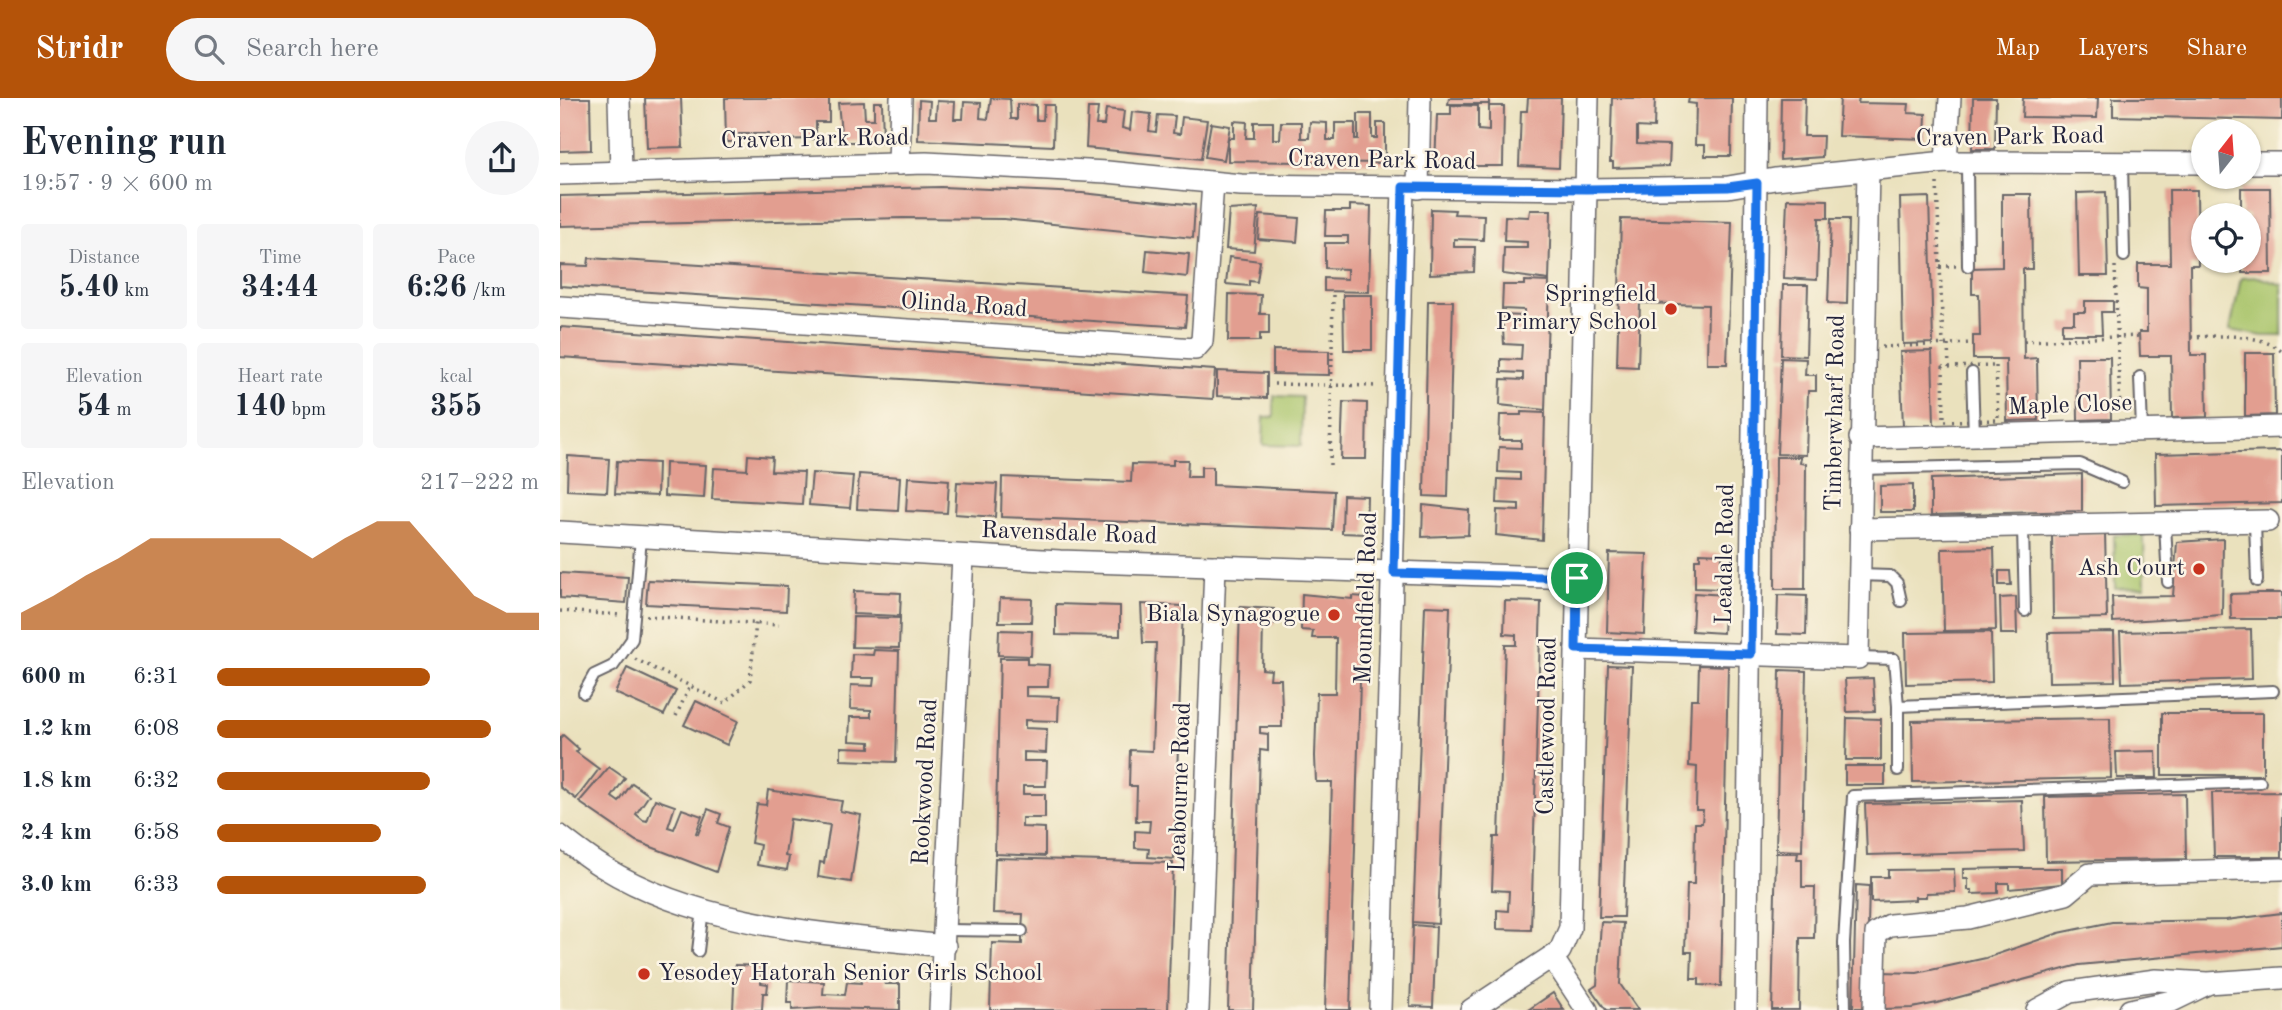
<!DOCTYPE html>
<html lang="en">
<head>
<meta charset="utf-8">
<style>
  :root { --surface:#fff; --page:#f6f6f7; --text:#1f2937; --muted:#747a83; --accent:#b45309 }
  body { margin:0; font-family:"Old Standard TT",serif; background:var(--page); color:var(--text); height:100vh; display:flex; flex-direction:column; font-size:26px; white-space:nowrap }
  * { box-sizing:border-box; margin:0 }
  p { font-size:23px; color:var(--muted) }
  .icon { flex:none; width:38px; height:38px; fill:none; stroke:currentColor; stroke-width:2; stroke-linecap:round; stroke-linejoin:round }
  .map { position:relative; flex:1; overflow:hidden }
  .panel { display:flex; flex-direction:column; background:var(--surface); width:560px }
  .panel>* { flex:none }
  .needle { width:46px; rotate:17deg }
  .tools { position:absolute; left:1631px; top:21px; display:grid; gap:14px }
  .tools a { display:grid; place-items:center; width:70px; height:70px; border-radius:50%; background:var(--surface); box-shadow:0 2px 5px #0004; font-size:35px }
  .pin { position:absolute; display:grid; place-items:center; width:60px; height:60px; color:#fff; margin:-30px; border:4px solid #fff; border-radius:50%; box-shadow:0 2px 7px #0007 }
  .round { display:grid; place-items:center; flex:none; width:74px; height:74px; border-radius:37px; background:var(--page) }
  .summary { display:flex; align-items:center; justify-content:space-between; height:119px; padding:0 21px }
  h1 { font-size:38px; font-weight:800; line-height:52px }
  .figures { display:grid; grid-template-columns:repeat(3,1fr); gap:10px; height:119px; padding:7px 21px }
  .figures div { display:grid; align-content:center; border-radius:7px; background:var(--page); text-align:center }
  .figures b { font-size:30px; font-weight:800 }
  .figures small { font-size:19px; font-weight:400 }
  .figures p { font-size:19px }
  .chart { height:196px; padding:14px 21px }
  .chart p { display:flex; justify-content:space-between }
  .chart svg { width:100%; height:126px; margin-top:7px; fill:var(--accent); opacity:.7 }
  ul { padding:0 21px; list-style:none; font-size:23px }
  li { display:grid; grid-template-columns:112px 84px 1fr; align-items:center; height:52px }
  li i { height:18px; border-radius:9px; background:var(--accent) }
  header { display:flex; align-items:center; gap:42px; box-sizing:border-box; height:98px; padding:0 35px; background:var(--accent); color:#fff }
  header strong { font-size:33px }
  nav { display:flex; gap:38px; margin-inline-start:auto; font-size:24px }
  .search { width:490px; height:63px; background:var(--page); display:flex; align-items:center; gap:18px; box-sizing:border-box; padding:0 24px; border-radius:38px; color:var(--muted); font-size:26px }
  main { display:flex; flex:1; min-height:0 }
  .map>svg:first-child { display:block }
</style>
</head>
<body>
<header>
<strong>Stridr</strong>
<div class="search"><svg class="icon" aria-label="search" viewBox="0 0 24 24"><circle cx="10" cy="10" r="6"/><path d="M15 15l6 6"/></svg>Search here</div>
<nav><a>Map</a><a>Layers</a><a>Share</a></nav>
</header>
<main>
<section class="panel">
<div class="summary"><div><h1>Evening run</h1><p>19:57 · 9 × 600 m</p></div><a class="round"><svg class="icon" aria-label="share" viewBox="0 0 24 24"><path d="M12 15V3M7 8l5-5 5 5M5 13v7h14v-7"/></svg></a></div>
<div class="figures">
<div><p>Distance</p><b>5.40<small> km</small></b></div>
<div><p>Time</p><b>34:44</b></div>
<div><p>Pace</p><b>6:26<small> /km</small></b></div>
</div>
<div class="figures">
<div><p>Elevation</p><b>54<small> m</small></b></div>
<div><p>Heart rate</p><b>140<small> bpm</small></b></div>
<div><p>kcal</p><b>355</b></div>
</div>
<div class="chart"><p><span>Elevation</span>217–222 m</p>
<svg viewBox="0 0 160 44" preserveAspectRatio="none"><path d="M0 44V38L10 32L20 25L30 19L40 12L50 12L60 12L70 12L80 12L90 19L100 12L110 6L120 6L130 19L140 32L150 38L160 38V44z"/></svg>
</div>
<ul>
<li><b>600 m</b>6:31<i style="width:66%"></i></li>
<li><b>1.2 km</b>6:08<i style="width:85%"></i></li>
<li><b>1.8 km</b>6:32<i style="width:66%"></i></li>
<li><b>2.4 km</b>6:58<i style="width:51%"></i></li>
<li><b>3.0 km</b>6:33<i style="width:65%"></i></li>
</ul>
</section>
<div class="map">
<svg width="1722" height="912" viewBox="0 0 1722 912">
  <rect width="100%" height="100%" fill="#fcf5e5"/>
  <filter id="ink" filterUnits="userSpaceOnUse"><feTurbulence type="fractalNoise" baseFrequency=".0143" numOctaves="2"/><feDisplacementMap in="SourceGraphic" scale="14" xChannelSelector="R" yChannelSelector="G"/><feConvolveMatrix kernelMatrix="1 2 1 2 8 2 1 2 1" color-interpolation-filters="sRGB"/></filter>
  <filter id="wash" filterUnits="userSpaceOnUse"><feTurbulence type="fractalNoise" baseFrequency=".00686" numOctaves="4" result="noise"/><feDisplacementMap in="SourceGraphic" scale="28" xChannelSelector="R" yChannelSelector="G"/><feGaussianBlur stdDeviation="1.57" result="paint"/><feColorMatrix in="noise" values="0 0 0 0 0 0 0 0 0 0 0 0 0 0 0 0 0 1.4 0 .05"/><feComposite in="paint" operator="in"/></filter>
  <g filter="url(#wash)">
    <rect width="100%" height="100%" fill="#eae1bd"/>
    <g fill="#a9c46a" stroke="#667352" stroke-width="2">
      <polygon points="1698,179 1722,187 1722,238 1703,238 1670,232 1681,180"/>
      <polygon points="714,298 742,299 741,348 703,347 704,319 714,319"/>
      <polygon points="1554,437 1584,437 1585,489 1555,490"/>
    </g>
    <g id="blocks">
      <g fill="#e29e90">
        <polygon points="0,0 30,0 31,52 0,53"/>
        <polygon points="85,0 121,0 123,49 87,50"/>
        <polygon points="165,0 269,0 269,24 256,24 256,41 209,42 209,36 179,36 179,44 166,44"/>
        <polygon points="431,0 450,1 451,21 457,21 457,6 476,7 476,22 483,22 484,7 494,7 493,48 358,42 359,2 370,3 369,20 376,20 377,3 395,4 394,21 403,21 404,4 421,5 420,20 428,21"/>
        <polygon points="889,0 929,0 929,6 888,6"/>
        <polygon points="968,0 1001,0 999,70 959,68 961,13 967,13"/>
        <polygon points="1052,0 1095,0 1094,30 1077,29 1077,46 1110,47 1109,68 1053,70 1053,64 1050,64"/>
        <polygon points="1129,0 1172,0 1171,58 1145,58 1145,47 1135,47 1136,6 1128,5"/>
        <polygon points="1221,0 1245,0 1244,38 1263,38 1262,59 1220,62"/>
        <polygon points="1280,0 1299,0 1298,5 1349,6 1348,15 1366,16 1365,41 1278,38"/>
        <polygon points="1413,0 1436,0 1435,51 1412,51"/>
        <polygon points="1463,0 1538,0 1537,20 1462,19"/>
        <polygon points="1553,0 1722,0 1722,22 1553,18"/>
        <polygon points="304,4 305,21 314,21 314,4 322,4 323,44 282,44 278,5"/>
        <polygon points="891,7 918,8 918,32 929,33 929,8 944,8 943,68 875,68 877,17 891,17"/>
        <polygon points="528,10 538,10 536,27 544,27 546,11 564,13 562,30 570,32 572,14 591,16 589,33 596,34 598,17 615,18 613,35 620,36 622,19 647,22 641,61 526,50"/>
        <polygon points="798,16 812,16 812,40 817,40 817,25 825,25 825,65 668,63 668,40 674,40 674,23 687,24 686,40 694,40 694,24 713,24 713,41 720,41 721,24 741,24 741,40 749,40 750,24 767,25 767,42 775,42 775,25 795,25 795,41 798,41"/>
        <polygon points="651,25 670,28 664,62 645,59"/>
        <polygon points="381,89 522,95 635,107 633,140 444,121 343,120 0,128 0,98"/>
        <polygon points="1681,90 1710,90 1711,175 1682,175 1682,163 1689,163 1689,117 1681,117"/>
        <polygon points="1609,92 1637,92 1638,167 1630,167 1631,257 1646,257 1647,319 1612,320 1611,258 1580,258 1579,234 1587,234 1587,191 1578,190 1578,166 1610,166"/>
        <polygon points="1546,94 1548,178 1519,178 1517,95"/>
        <polygon points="1442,96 1471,96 1472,171 1463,171 1464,261 1477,260 1478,322 1447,323 1446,261 1413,261 1413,238 1420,238 1419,196 1412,196 1412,170 1442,169"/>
        <polygon points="1369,99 1373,245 1343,246 1340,100"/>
        <polygon points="1227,101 1268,102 1268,120 1259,120 1257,182 1224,180"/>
        <polygon points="790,107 811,108 809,194 764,193 764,180 787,181 787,171 765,170 765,145 788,145 788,138 765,138 766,113 790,113"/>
        <polygon points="698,110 694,153 666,151 669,112"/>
        <polygon points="871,111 895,112 894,116 924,117 923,142 894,141 894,149 915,149 914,174 870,176"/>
        <polygon points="970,112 991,112 989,182 943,176 944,150 967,150 967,144 944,143 945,118 969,119"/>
        <polygon points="700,117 739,120 737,144 698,141"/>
        <polygon points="1061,121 1172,124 1167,266 1147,266 1148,207 1080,205 1078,269 1057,268"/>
        <polygon points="1271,121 1289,121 1287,206 1268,205"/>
        <polygon points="587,152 629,156 627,179 585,174"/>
        <polygon points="669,159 700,163 697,184 689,183 689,188 666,186"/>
        <polygon points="29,160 628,198 625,229 0,188 0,167 28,168"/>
        <polygon points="965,183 989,184 985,312 940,307 941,281 963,282 963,275 941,274 941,261 961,262 962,247 944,246 942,217 964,218 964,212 942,211 943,187 965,187"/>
        <polygon points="1223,187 1248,187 1246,258 1221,257"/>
        <polygon points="669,196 701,197 700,216 709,216 709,236 700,236 700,243 668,243"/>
        <polygon points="783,197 812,197 812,252 784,252"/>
        <polygon points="868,203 893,203 888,399 864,398"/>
        <polygon points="1525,203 1553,203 1553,214 1541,214 1542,236 1502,236 1502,225 1514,225 1514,214 1525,214"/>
        <polygon points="0,229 655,272 653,301 0,259"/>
        <polygon points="713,252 769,253 769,277 713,276"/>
        <polygon points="1372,253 1374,327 1343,328 1340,254"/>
        <polygon points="1685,255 1714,255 1715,317 1685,318"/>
        <polygon points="1517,259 1550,259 1551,321 1518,322"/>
        <polygon points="1221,260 1246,261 1245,277 1256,277 1256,293 1248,293 1246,357 1217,356"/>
        <polygon points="657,273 707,275 707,300 657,298"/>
        <polygon points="783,304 807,305 806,361 781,361"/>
        <polygon points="961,314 985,315 982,442 936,437 937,412 959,413 959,406 937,405 938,381 960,382 960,375 938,374 939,349 961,350 961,342 939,342 940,317 961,317"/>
        <polygon points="1722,353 1722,405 1596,408 1595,356"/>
        <polygon points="188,357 212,359 211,373 244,374 242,406 152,401 154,370 187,372"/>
        <polygon points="8,358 49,361 47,394 7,392"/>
        <polygon points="1216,359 1241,359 1240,365 1246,366 1245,491 1215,491"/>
        <polygon points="613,362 628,362 627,379 641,379 641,369 653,369 653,387 774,393 772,432 441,419 442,379 571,384 572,366 613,367"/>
        <polygon points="57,363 98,365 97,398 55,396"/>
        <polygon points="105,365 146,367 144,400 104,398"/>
        <polygon points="252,375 293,378 290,410 249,407"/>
        <polygon points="299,376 340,379 338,413 297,411"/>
        <polygon points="1522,376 1522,413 1371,417 1371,381"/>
        <polygon points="348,379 389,382 387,415 346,413"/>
        <polygon points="397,384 437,386 435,419 395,416"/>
        <polygon points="1353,387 1353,414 1320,414 1320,388"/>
        <polygon points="783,397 807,398 806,436 782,435"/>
        <polygon points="863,407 909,412 908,437 862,439"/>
        <polygon points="1545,435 1547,520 1493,521 1492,436"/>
        <polygon points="1663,441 1662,517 1553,524 1552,499 1613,498 1617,444"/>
        <polygon points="1434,450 1436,532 1384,533 1382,451"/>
        <polygon points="1049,455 1087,456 1084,536 1047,534"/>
        <polygon points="1140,455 1162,456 1161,491 1135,490 1135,461 1140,461"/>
        <polygon points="1439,473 1450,473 1451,487 1439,487"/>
        <polygon points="0,475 68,479 66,505 0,500"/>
        <polygon points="88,482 227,488 226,513 86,506"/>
        <polygon points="294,493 341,495 340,518 293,516"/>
        <polygon points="1134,495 1165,497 1163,535 1132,533"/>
        <polygon points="1699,495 1722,495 1722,521 1671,521 1670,496"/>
        <polygon points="742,496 792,501 792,498 806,499 805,532 801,550 790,912 765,912 772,684 756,684 755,658 757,595 775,595 776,540 752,540 753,533 741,532"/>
        <polygon points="1218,497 1247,498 1246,537 1217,536"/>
        <polygon points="1456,499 1457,536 1441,536 1440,500"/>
        <polygon points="440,500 472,501 471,524 439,524"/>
        <polygon points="945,503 981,504 971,832 937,831 937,812 948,813 949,793 932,792 934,739 939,739 945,547 956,547 956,537 944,536"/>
        <polygon points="496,506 560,508 560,538 496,537"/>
        <polygon points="581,506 623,508 614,761 588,759 589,751 575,750 575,733 589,734 590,723 576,723 577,688 569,688 570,652 592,653 596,545 583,545"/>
        <polygon points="865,508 890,509 878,826 853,824"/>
        <polygon points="680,509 714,511 714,526 703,525 702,571 711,572 710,581 721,581 722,613 722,629 700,629 700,635 708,636 708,653 700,652 693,912 668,912"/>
        <polygon points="293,519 340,520 339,550 292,549"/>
        <polygon points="1691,531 1692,581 1562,585 1560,534"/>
        <polygon points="439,532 472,533 471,558 438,557"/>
        <polygon points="1431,534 1432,584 1346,586 1345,535"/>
        <polygon points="1554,534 1555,583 1489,584 1488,535"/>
        <polygon points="314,552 339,553 336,664 281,662 281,649 310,650 310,644 289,643 290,619 311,619 311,612 290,611 291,587 313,588 314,580 291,580 292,556 313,557"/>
        <polygon points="440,560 467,560 467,566 489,567 488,589 466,589 466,598 499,599 498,623 465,622 465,630 487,631 486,655 464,654 464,663 487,663 486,688 463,688 463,696 485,696 485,720 462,720 462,729 485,730 485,758 435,756"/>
        <polygon points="1048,567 1072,568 1063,819 1039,819"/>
        <polygon points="1139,567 1168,568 1161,888 1139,887 1139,881 1131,881 1132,854 1125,854 1127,786 1134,786 1135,725 1142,725 1143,712 1136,712 1137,669 1129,668 1131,601 1138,601"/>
        <polygon points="67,570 116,593 104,617 55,595"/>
        <polygon points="1220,572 1246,573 1242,753 1216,752"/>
        <polygon points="1313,580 1315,613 1287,614 1285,581"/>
        <polygon points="136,603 178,623 167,647 124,627"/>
        <rect x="1602" y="615" width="101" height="62"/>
        <polygon points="1287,620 1321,621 1321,662 1286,662"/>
        <polygon points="1550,620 1551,680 1353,684 1352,623"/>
        <polygon points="3,637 19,651 16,654 39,671 16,701 0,689 0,640"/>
        <polygon points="1596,653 1597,680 1557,680 1556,654"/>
        <rect x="1285" y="668" width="40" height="19"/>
        <polygon points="49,669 65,680 52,699 59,704 72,685 89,697 76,716 83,722 87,723 95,701 115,708 108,729 114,731 122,711 142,718 136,735 138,736 148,711 161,716 158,725 169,729 156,774 76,743 19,704"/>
        <polygon points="208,692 282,703 280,713 301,717 291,784 258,779 260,764 264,765 270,727 230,721 225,758 229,759 227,772 197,767 200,747 191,745 197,706 206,707"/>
        <polygon points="1722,694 1722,759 1654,759 1652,695"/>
        <polygon points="1625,696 1626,761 1486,763 1485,699"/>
        <polygon points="1462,702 1464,753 1307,757 1305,706"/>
        <polygon points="1216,755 1238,755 1237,761 1242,761 1242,789 1255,789 1254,840 1240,840 1239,912 1212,912"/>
        <polygon points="435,760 613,765 608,912 430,912 432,845 462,846 462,833 463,816 433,815"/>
        <polygon points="1450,770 1502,770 1502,786 1449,791 1449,785 1438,785 1438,795 1412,796 1412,792 1408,792 1408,781 1403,781 1403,771"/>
        <polygon points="1394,771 1395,794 1366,795 1366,799 1355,799 1355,802 1311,804 1311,779 1328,779 1328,772"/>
        <polygon points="1296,787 1309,788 1306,910 1293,910"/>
        <polygon points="1722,815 1722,848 1519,867 1377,905 1352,910 1323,911 1322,874 1357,875 1426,860 1499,835 1552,824 1666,822"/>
        <polygon points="1041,824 1063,825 1060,886 1078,912 1046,912 1031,891 1037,887"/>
        <polygon points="853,827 876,829 873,909 850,908"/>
        <polygon points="175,867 202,868 201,885 208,886 207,895 203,895 202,912 173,912"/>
        <polygon points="302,877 326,878 325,886 340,886 340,912 263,910 232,912 232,905 227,905 228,882 264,884 263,896 285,897 287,884 301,885"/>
        <polygon points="993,895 1004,912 968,912"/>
      </g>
    </g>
  </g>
  <g filter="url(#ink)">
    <use href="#blocks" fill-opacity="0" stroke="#686568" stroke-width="2"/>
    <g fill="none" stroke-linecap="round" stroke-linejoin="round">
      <defs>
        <g id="lane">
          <polyline points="1562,64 1564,158"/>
          <polyline points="1407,65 1408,168"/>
          <polyline points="1412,275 1414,337"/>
          <polyline points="1580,279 1582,332"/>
          <polyline points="1300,371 1520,366 1562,384"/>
          <polyline points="1695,424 1697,483"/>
          <polyline points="1605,426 1608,484"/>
          <polyline points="1463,430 1465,513"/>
          <polyline points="1299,477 1330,478 1337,485 1341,503"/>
          <polyline points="1298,560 1334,561 1338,608 1713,593"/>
          <polyline points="24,595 34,577 53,568 72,541 81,440"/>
          <polyline points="1338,672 1338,608"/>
          <polyline points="385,832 462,833"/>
          <polyline points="138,853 143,811"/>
          <polyline points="1285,912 1284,845 1293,698 1700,684"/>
        </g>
        <g id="street">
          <polyline points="59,0 61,74"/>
          <polyline points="1386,64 1390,0"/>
          <polyline points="1689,65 1722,65"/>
          <polyline points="339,66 341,0"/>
          <polyline points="0,76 366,65 547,74 681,87 1026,91 1168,89 1215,81 1386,64 1643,65"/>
          <polyline points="858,90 860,0"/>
          <polyline points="0,209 635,251 642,243 653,85"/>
          <polyline points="1300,340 1722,329"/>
          <polyline points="1300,431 1708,423"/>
          <polyline points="0,434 500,463 1017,480"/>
          <polyline points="1016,551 1298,560 1308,72"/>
          <path d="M0 738C14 749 28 760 43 769 144 831 271 836 385 848"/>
          <polyline points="992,859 1027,912"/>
          <polyline points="380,912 403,458"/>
          <polyline points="638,912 655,468"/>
          <polyline points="820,912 843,89"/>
          <polyline points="911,912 1000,853 1010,830 1028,0"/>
          <polyline points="1186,912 1197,0"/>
          <polyline points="1314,912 1316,835 1330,827 1408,820 1506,796 1530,776 1722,771"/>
          <polyline points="1477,912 1510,894 1596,882 1648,885 1722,880"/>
          <polyline points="1570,912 1612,903 1647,886"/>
        </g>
      </defs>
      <use href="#lane" stroke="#686568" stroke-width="14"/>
      <use href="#street" stroke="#686568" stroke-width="24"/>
      <g stroke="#686568" stroke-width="3.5" stroke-dasharray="2 5" stroke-linecap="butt">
        <polyline points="1377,85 1383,247"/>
        <polyline points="1380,168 1396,168"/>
        <polyline points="1555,168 1560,314"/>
        <path d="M1631 239C1658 238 1701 234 1722 254"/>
        <polyline points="1464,243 1579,238"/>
        <polyline points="1388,247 1389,269"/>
        <polyline points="1322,249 1413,245"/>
        <polygon points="1436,268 1438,322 1384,323 1383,269"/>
        <polyline points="714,286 819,288"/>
        <polyline points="770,367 773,197"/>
        <polyline points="0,513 61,517"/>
        <polyline points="86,518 219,527"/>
        <polyline points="75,561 165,605 190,582 196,525"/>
        <polyline points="116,618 130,588"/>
      </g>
      <use href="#lane" stroke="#fff" stroke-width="10"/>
      <use href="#street" stroke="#fff" stroke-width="21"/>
    </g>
  </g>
  <g fill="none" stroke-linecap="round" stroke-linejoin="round" filter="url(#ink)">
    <defs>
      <polygon id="route" points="1197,85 1191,556 1016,551 1017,480 834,475 843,89 1026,91 1168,89"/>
    </defs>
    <use href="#route" stroke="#fff" stroke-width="14"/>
    <use href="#route" stroke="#1a73e8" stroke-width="9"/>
  </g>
  <g fill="#c8321e" stroke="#fcf5e5" stroke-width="2.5">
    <circle cx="1111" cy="211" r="7"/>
    <circle cx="1639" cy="471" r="7"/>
    <circle cx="774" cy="517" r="7"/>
    <circle cx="84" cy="876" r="7"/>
  </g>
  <g text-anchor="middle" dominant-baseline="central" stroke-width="5" stroke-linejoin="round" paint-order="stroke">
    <g font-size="24" fill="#22223b" stroke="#fcf5e5">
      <text transform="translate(1450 40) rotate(-1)">Craven Park Road</text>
      <text transform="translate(255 42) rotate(-1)">Craven Park Road</text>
      <text transform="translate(822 63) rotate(1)">Craven Park Road</text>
      <text transform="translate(404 208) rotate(4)">Olinda Road</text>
      <text transform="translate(1510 308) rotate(-2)">Maple Close</text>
      <text transform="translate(1276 315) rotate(-89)">Timberwharf Road</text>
      <text transform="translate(509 436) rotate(2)">Ravensdale Road</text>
      <text transform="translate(1166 456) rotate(-89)">Leadale Road</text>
      <text transform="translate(807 500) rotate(-88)">Moundfield Road</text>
      <text transform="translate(988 628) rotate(-89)">Castlewood Road</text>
      <text transform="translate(366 684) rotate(-87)">Rookwood Road</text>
      <text transform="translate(621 689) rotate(-88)">Leabourne Road</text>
    </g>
    <g font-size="24" fill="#22223b" stroke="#fcf5e5" text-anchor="end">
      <text x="1097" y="197">Springfield<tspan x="1097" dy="28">Primary School</tspan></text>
      <text x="1625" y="471">Ash Court</text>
      <text x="760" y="517">Biala Synagogue</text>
      <text x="98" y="876" text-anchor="start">Yesodey Hatorah Senior Girls School</text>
    </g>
  </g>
</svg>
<div class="tools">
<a><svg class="needle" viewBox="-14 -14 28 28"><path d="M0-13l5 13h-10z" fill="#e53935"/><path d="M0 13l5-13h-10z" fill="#747a83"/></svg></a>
<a><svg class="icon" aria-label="locate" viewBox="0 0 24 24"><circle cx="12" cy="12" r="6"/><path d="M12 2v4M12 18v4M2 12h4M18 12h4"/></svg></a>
</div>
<div class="pin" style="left:1017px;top:480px;background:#1e9e55"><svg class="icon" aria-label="arrive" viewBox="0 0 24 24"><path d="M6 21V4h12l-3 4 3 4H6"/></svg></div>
</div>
</main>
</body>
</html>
